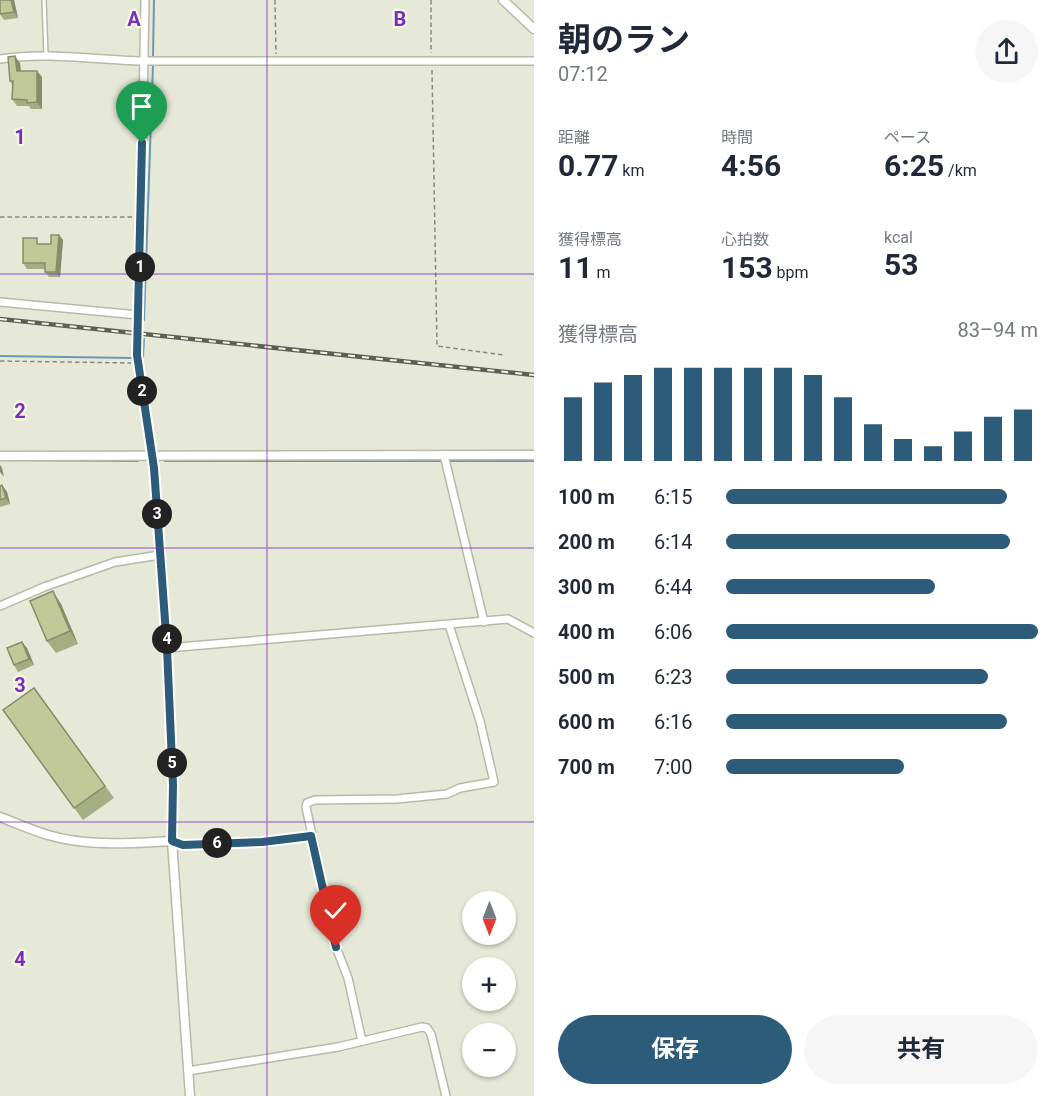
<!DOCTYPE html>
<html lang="ja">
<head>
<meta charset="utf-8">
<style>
  :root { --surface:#fff; --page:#f6f6f7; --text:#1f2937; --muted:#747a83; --accent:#2d5b7a }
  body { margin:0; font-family:Roboto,"Noto Sans JP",sans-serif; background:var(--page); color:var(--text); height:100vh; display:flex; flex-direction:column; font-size:22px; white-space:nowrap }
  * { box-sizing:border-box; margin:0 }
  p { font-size:20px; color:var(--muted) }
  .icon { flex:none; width:33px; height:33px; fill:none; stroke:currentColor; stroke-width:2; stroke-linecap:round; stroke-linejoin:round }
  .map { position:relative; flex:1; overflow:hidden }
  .details { display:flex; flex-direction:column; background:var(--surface); width:528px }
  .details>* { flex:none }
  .needle { width:39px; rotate:180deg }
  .buttons { position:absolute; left:462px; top:891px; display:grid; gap:12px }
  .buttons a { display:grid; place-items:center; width:54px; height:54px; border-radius:50%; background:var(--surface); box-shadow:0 2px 4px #0004; font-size:30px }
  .pin { position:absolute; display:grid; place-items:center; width:51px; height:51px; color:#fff; margin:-62px -26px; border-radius:50% 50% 50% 0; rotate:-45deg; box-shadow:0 0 6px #0007 }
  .pin .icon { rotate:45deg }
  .km { position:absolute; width:30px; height:30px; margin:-15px; border-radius:50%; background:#222; color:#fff; font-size:16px; line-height:30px; text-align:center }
  .round { display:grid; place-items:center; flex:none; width:63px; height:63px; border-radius:32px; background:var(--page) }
  .overview { display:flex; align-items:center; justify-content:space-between; height:102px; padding:0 24px }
  h1 { font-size:33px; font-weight:700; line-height:45px }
  .metrics { display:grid; grid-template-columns:repeat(3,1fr); gap:9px; height:102px; padding:6px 24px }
  .metrics div { display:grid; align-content:center }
  .metrics b { font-size:30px; font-weight:700 }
  .metrics small { font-size:16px; font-weight:400 }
  .metrics p { font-size:16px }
  .chart { height:168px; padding:12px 24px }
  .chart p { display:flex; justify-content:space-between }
  .chart svg { width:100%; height:108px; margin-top:6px; stroke:var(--accent); stroke-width:6 }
  .button { display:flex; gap:12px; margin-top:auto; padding:12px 24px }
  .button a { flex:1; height:69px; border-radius:36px; background:var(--accent); color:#fff; font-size:24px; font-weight:700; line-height:69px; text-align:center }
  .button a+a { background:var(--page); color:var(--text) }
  ul { padding:0 24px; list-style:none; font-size:20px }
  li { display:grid; grid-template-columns:96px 72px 1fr; align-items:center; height:45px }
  li i { height:15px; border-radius:8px; background:var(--accent) }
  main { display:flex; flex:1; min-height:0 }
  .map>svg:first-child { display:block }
</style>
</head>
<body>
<main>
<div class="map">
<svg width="534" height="1096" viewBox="0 0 534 1096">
  <rect width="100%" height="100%" fill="#e6e9d7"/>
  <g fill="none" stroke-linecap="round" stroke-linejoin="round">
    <g stroke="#6b97b7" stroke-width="2">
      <polyline points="153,57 154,0"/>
      <polyline points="144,320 153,65"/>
      <polyline points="0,356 132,358"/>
      <polyline points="143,357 144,339"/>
      <polyline points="0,460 138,461"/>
      <polyline points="165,461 534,461"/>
    </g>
    <defs>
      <polyline id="service" points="44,0 46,54"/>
      <g id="minor">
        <polyline points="145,0 141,218 137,355 154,468 167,648 173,785 172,841 183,845 262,841 311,836"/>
        <path d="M0 59C50 51 100 61 150 61 278 61 406 61 534 61"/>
        <polyline points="0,302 138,315"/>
        <polyline points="444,455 484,622"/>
        <polyline points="0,606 44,587 115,562 160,555"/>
        <polyline points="167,648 508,619 534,633"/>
        <polyline points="362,1041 348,978 336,947 306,807 307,803 315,800 397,799 447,794 460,788 494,782 480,721 449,625"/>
        <polyline points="188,1071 338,1047 422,1027 427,1028 431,1034 446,1096"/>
      </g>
      <g id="tertiary">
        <polyline points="503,0 534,29"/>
        <polyline points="0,456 534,455"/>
        <path d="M0 817C16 823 31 830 48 835 88 847 131 843 172 841L190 1096"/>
      </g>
    </defs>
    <use href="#service" stroke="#b6baa8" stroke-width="6"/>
    <use href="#minor" stroke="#b6baa8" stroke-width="10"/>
    <use href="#tertiary" stroke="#b6baa8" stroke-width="11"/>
    <g stroke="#87897c" stroke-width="1.5" stroke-dasharray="4.5 3" stroke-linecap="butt">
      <polyline points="275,0 276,54"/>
      <polyline points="431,0 431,53"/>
      <polyline points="432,70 437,346 504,355"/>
      <polyline points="0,217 135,217"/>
      <polyline points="0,361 131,363"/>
    </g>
    <use href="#service" stroke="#fff" stroke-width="3"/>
    <use href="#minor" stroke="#fff" stroke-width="7"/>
    <use href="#tertiary" stroke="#fff" stroke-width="8"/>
    <defs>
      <polyline id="rail" points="0,319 534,375"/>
    </defs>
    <use href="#rail" stroke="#5d5e55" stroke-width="4.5"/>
    <use href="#rail" stroke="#f3f7e4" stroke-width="2" stroke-dasharray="7" stroke-linecap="butt"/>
  </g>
  <g fill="#a5ad82">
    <polygon points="14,0 18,18 4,20 0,14"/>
    <polygon points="20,63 21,71 42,77 42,109 31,109 29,106 17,106 12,99 13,86 10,81"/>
    <polygon points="59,235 63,240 60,277 49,277 45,272 45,269 27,269 23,263 40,244 51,244"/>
    <polygon points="2,485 7,492 10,504 0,507 0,486"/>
    <polygon points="61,604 78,644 56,653 47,641"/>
    <polygon points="27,648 34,665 18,672 14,665"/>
    <polygon points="34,688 114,798 83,820 3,710"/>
  </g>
  <g fill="#868d6a">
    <polygon points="11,0 14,0 18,18 14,12"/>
    <polygon points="15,56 20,63 21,78 17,71"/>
    <polygon points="37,71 42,77 42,109 37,102"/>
    <polygon points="59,235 63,240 60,277 56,272"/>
    <polygon points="0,465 2,468 4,477 0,472"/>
    <polygon points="2,485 7,492 10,504 6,498"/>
    <polygon points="53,591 61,604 78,644 70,631"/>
    <polygon points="22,642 27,648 34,665 29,659"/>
  </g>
  <g fill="#c0c997" stroke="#868d6a" stroke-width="1.5">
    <polygon points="0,0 11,0 14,12 0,14"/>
    <polygon points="15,56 17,71 37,71 37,102 27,103 27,100 12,99 13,81 10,81 8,57"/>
    <polygon points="51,235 59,235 56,272 45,272 45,263 23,263 23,238 37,238 37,244 51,244"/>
    <polygon points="2,485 6,498 0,500 0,486"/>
    <polygon points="53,591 70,631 47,641 30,601"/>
    <polygon points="22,642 29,659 14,665 7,648"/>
    <polygon points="34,688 105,786 74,808 3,710"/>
  </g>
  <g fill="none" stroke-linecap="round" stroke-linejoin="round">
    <defs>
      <polyline id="route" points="142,143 137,355 154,468 167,648 173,785 172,841 183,845 262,842 311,836 336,947"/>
    </defs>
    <use href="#route" stroke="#fff" stroke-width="12"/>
    <use href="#route" stroke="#2d5b7a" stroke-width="8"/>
  </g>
  <path fill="none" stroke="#7b2cbf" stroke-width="1.5" stroke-opacity="0.55" d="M267 0V1096M0 274H534M0 548H534M0 822H534"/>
  <g font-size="20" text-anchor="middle" font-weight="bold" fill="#7b2cbf" stroke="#f3f7e4" stroke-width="4.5" stroke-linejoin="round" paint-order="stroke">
    <text x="134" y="26">A</text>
    <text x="400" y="26">B</text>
    <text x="20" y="144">1</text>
    <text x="20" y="418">2</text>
    <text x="20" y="692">3</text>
    <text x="20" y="966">4</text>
  </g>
</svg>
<div class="buttons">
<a><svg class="needle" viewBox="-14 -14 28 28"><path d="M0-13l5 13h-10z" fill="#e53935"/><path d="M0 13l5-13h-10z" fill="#747a83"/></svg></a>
<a>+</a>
<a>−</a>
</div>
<div class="pin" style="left:142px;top:143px;background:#1e9e55"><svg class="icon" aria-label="arrive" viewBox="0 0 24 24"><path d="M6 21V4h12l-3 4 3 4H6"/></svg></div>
<div class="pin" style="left:336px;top:947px;background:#d93025"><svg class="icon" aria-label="check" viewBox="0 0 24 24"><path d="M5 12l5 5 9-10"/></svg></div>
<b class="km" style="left:140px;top:267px">1</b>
<b class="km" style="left:142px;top:391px">2</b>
<b class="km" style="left:157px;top:514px">3</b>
<b class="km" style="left:167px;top:639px">4</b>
<b class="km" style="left:172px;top:763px">5</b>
<b class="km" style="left:217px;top:843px">6</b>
</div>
<section class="details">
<div class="overview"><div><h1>朝のラン</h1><p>07:12</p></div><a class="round"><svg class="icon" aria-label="share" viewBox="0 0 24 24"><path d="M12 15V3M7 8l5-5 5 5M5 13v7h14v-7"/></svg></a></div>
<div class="metrics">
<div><p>距離</p><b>0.77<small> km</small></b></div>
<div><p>時間</p><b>4:56</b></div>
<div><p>ペース</p><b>6:25<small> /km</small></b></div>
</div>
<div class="metrics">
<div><p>獲得標高</p><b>11<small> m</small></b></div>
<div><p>心拍数</p><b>153<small> bpm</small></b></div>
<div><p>kcal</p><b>53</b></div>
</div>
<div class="chart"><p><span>獲得標高</span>83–94 m</p>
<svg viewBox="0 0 160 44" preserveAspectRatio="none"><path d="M5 44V18M15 44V12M25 44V9M35 44V6M45 44V6M55 44V6M65 44V6M75 44V6M85 44V9M95 44V18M105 44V29M115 44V35M125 44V38M135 44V32M145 44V26M155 44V23"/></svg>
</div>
<ul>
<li><b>100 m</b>6:15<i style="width:90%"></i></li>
<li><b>200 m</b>6:14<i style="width:91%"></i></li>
<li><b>300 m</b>6:44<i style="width:67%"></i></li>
<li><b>400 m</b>6:06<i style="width:100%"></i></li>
<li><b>500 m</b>6:23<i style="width:84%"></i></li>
<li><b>600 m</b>6:16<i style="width:90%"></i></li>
<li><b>700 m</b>7:00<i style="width:57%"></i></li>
</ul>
<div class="button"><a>保存</a><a>共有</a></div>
</section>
</main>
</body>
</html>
